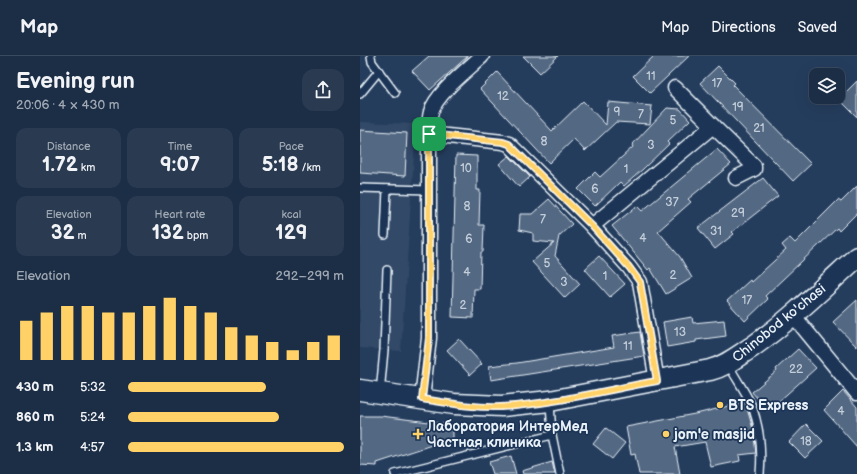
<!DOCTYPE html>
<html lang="en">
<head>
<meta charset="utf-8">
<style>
  :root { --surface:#1c2e46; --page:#293a51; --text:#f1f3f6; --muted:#a0a8b3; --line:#3a4a5f; --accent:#ffd166 }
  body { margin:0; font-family:"Balsamiq Sans",sans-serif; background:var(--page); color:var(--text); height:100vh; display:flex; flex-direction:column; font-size:15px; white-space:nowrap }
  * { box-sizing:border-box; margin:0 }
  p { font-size:13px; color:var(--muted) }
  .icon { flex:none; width:22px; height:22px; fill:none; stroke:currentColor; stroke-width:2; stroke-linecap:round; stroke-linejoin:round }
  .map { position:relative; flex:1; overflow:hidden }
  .side { display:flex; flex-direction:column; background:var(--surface); width:360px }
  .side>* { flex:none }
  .controls { position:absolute; left:449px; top:12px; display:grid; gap:8px }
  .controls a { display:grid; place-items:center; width:36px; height:36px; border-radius:8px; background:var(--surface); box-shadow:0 4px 16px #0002,0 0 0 1px var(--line); font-size:20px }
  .pin { position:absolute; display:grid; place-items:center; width:34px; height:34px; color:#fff; margin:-17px; border-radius:8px; box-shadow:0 2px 6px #0006 }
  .round { display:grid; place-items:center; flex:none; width:42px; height:42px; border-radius:12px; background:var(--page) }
  .overview { display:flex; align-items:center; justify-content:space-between; height:68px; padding:0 16px }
  h1 { font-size:22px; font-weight:700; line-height:30px }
  .metrics { display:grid; grid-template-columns:repeat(3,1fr); gap:6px; height:68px; padding:4px 16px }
  .metrics div { display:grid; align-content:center; border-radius:10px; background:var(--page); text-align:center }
  .metrics b { font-size:20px; font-weight:700 }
  .metrics small { font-size:11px; font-weight:400 }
  .metrics p { font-size:11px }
  .chart { height:112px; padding:8px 16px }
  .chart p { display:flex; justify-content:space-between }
  .chart svg { width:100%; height:72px; margin-top:4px; stroke:var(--accent); stroke-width:6 }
  ul { padding:0 16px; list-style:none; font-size:13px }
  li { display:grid; grid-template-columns:64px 48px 1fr; align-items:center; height:30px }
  li i { height:10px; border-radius:5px; background:var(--accent) }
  header { display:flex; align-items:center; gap:24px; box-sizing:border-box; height:56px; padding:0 20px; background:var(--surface); border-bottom:1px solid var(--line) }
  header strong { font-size:19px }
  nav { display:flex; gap:22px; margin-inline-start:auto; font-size:14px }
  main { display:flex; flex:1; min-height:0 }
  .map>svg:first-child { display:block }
</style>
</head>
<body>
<header>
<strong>Map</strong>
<nav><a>Map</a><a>Directions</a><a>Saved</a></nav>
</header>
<main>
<section class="side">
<div class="overview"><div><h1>Evening run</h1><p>20:06 · 4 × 430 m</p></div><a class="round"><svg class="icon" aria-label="share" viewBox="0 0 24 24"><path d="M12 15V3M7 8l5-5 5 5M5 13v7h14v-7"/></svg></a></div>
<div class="metrics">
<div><p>Distance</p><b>1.72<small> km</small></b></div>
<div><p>Time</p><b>9:07</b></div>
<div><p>Pace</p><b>5:18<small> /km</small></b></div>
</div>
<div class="metrics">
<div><p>Elevation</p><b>32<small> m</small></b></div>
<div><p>Heart rate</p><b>132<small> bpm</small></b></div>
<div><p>kcal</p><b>129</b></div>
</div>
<div class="chart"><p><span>Elevation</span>292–299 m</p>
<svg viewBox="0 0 160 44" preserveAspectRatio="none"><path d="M5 44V20M15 44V15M25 44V11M35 44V11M45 44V15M55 44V15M65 44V11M75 44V6M85 44V11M95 44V15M105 44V24M115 44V29M125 44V33M135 44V38M145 44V33M155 44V29"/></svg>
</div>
<ul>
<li><b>430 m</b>5:32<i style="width:64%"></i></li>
<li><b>860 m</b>5:24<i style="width:70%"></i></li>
<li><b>1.3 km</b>4:57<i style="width:100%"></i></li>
</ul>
</section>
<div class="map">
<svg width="497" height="418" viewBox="0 0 497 418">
  <rect width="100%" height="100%" fill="#253d5d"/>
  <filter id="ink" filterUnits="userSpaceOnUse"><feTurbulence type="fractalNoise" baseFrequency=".025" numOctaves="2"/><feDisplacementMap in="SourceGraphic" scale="8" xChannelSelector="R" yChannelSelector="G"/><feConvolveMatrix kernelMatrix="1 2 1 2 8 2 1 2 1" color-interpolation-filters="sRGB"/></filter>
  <g filter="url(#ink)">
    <polygon fill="#334a68" points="0,66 56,68 41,295 0,292"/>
    <g fill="#536782" stroke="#e8f1f8">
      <polygon points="69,0 108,0 70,34 52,15"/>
      <polygon points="163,0 198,0 180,17"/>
      <polygon points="294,0 329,0 290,37 273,20"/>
      <polygon points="358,10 375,27 373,29 451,108 433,125 340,27"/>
      <polygon points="137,16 192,75 223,45 246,69 248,46 292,50 290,68 256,66 225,95 214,83 189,107 120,33"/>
      <polygon points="497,25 497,61 479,43"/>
      <polygon points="307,52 320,53 330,64 307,86 309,88 283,113 264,130 260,126 235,150 218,133 235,116 240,121 273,91 272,89"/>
      <polygon points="0,74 47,77 45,120 0,117"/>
      <polygon points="357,93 371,108 328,143 331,146 298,175 320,201 332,222 306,238 290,212 288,214 252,170 277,150 282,155"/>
      <polygon points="96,99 117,100 117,134 120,134 119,169 124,169 123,196 121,196 120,233 114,233 113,262 92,261"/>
      <polygon points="149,100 170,121 159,131 139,108"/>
      <polygon points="403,122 418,140 372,176 374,178 355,193 338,172"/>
      <polygon points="497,130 497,157 479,175 477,172 405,240 408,243 385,265 367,245 390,224 391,226 426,194 422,189 430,182 435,187 478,144 481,146"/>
      <polygon points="189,143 212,168 199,180 195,200 220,228 205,242 172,206 194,187 173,185 173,177 159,174 160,158 172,158"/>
      <polygon points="239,200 265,228 250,241 225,213"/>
      <polygon points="497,244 497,291 473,266"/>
      <polygon points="332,261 333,267 364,264 366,280 336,284 336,286 307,291 303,266"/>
      <polygon points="280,276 284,300 131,324 129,310 157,307 254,291 252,280"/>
      <polygon points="99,283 122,308 110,319 87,294"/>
      <polygon points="438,293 456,312 408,355 392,336 417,315 416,313"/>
      <polygon points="483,335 497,351 497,391 464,354"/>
      <polygon points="385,346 393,373 396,397 379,399 380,405 351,411 345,386 315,391 320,418 279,418 275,398 271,399 266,371 340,357"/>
      <polygon points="0,360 21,360 93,369 93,382 17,407 17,410 0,409"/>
      <polygon points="446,368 463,385 445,402 429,386"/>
      <polygon points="246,372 265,387 252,403 233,388"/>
      <polygon points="151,400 156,418 133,418 129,406"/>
      <polygon points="192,406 195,418 163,418 162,415"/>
    </g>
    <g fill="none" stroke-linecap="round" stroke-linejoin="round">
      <defs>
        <g id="lane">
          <polyline points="11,0 12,6 35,37"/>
          <polyline points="0,38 19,15"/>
          <polyline points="0,132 69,134"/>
          <polyline points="25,179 27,133"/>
          <path d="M368 308C375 321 385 335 391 348 400 370 402 395 400 418"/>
          <polyline points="20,337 24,294 27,214"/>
          <polyline points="190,347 192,379 200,418"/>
          <polyline points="35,418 192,379"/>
        </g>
        <g id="street">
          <polyline points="353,70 394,110 394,113 376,122"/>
          <polyline points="69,78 143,86 149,88 232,170 269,211 280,226 297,325"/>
          <polyline points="232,170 353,70 315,32"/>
          <polyline points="433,259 497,337"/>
          <path d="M62 343 69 282V78C69 71 69 63 71 56 76 38 107 14 122 0"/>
        </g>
        <path id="secondary" d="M0 334 94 348 142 350 190 345 350 314C366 310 378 300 392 291 430 264 463 232 497 201"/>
      </defs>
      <use href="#lane" stroke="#e8f1f8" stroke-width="10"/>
      <use href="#street" stroke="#e8f1f8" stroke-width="17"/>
      <use href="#secondary" stroke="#e8f1f8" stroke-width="23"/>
      <use href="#lane" stroke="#1d3557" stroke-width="7"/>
      <use href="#street" stroke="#1d3557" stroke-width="14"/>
      <use href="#secondary" stroke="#1d3557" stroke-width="20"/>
    </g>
  </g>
  <g fill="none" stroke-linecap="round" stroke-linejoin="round" filter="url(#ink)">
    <defs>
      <path id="route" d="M69 78 143 86 149 88 232 170 269 211 280 226 297 325C246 334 193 348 141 351 115 352 88 347 62 343L69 282Z"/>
    </defs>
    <use href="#route" stroke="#fff" stroke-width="8"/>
    <use href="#route" stroke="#ffd166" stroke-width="5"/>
  </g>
  <g fill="#ffd166" stroke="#1d3557" stroke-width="1.5">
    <circle cx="360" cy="349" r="4"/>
    <path d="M56 372h4v4h4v4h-4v4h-4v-4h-4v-4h4z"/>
    <circle cx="306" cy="378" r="4"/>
  </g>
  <g text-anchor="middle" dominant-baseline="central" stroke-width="3.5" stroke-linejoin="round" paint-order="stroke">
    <g font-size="12" fill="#c3ceda">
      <text x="291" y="20">11</text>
      <text x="357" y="27">17</text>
      <text x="143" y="40">12</text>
      <text x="378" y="51">19</text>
      <text x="257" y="56">9</text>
      <text x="281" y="58">7</text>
      <text x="313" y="64">5</text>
      <text x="399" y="72">21</text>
      <text x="184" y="85">8</text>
      <text x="291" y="89">3</text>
      <text x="106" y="112">10</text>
      <text x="266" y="113">1</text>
      <text x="235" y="133">6</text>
      <text x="312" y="146">37</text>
      <text x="107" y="150">8</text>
      <text x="378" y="157">29</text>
      <text x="183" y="163">7</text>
      <text x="356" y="175">31</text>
      <text x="283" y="182">4</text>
      <text x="109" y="183">6</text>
      <text x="187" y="207">5</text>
      <text x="107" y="216">4</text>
      <text x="313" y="219">2</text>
      <text x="245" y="220">1</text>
      <text x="204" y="226">3</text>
      <text x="387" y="244">17</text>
      <text x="103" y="249">2</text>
      <text x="320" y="276">13</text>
      <text x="268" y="290">11</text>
      <text x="436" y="313">22</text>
      <text x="481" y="355">4</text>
      <text x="446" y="385">18</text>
    </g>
    <g font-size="14" fill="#e8f1f8" stroke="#1d3557">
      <text transform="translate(419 267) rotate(-39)">Chinobod ko'chasi</text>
    </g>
    <g font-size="14" font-weight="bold" fill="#e8f1f8" stroke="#1d3557" text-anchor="start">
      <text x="368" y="349">BTS Express</text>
      <text x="67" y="370">Лаборатория ИнтерМед<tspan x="67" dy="16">Частная клиника</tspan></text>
      <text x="314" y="378">jom'e masjid</text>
    </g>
  </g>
</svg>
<div class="controls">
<a><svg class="icon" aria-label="layers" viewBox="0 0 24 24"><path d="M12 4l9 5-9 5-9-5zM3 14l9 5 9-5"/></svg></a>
</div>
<div class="pin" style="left:69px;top:78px;background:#1e9e55"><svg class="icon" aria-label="arrive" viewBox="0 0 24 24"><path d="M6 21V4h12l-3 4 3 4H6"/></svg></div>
</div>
</main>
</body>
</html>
